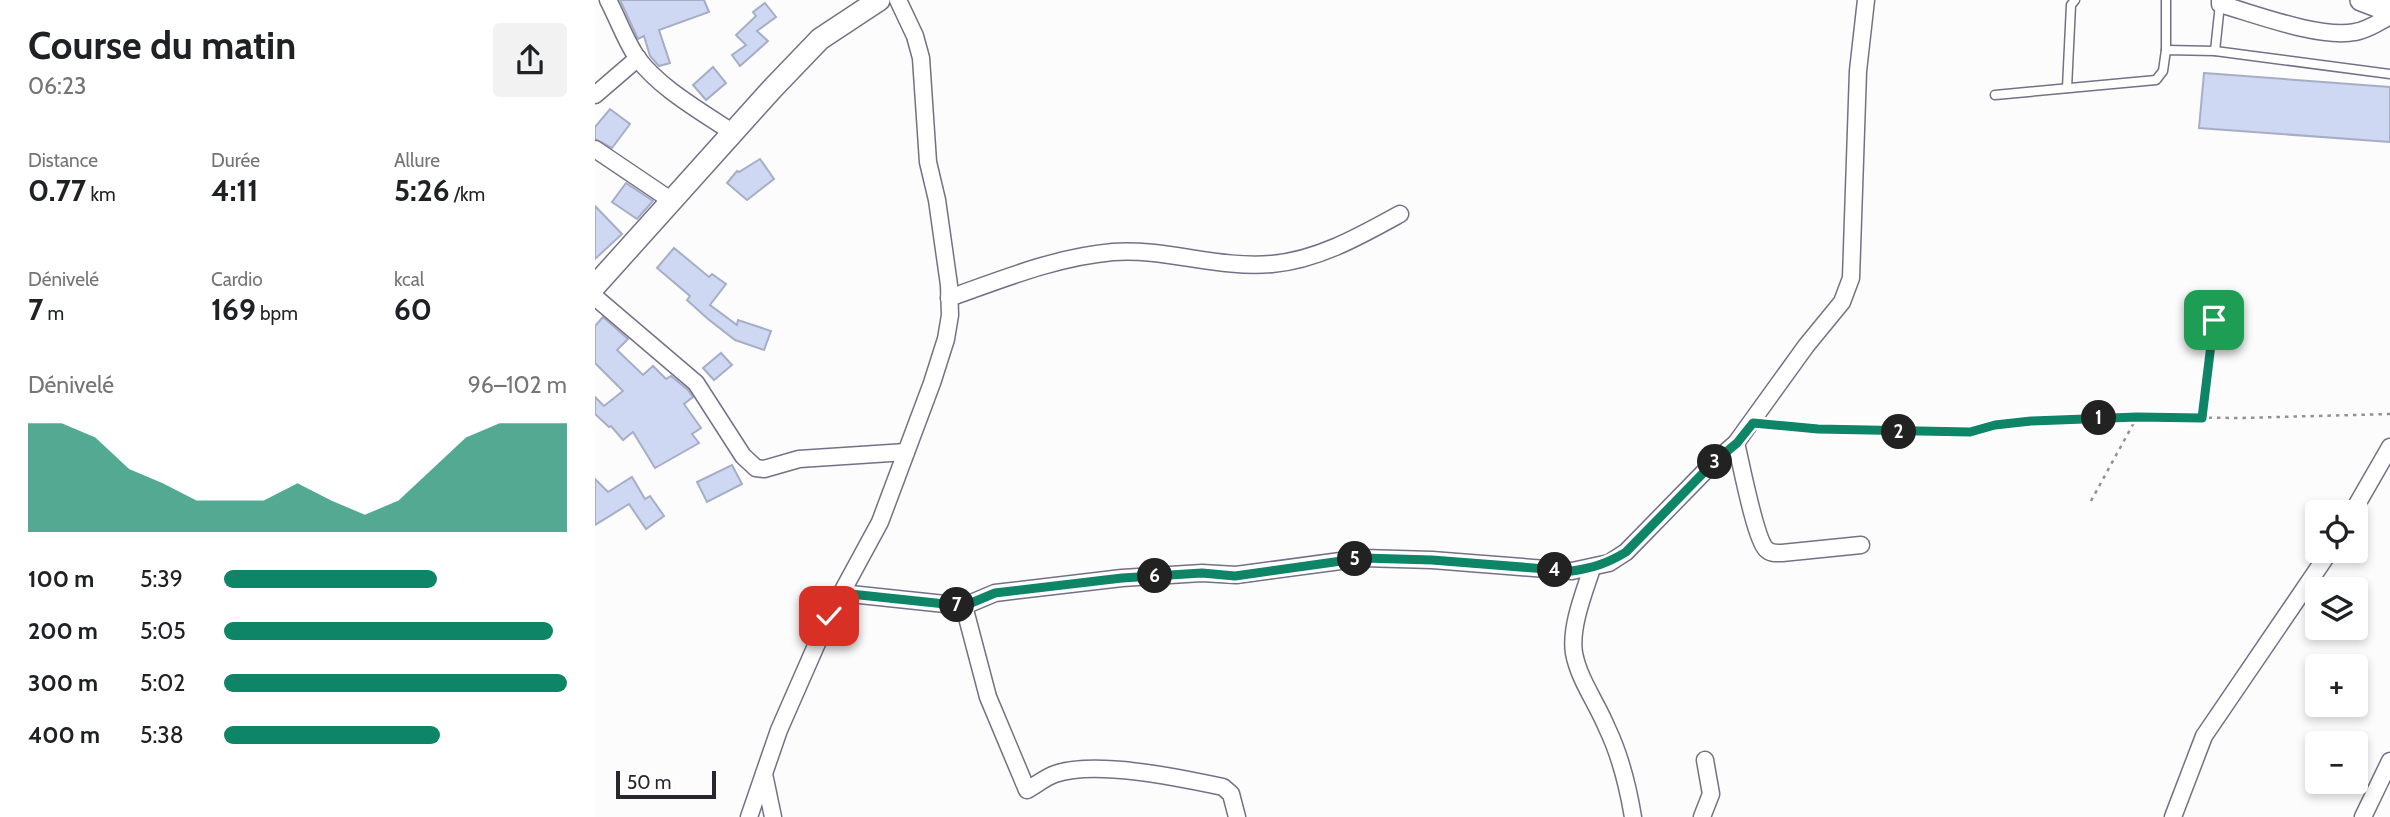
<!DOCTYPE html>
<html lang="fr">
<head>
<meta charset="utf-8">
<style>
  :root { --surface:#fff; --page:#f2f2f2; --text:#202124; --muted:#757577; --accent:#0d8566 }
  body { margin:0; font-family:Cabin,sans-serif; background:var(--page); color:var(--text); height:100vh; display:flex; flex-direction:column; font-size:26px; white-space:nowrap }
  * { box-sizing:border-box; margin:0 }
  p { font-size:23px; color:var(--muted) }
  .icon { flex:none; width:38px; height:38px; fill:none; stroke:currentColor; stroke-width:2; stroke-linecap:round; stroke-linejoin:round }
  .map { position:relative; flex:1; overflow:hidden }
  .sheet { display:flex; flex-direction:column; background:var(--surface); width:595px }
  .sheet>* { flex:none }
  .controls { position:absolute; left:1710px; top:500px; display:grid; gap:14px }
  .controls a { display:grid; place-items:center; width:63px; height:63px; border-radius:7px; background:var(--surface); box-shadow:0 4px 10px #0003; font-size:35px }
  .scale { position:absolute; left:21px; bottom:18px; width:100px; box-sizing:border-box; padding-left:7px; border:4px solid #28252f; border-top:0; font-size:19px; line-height:24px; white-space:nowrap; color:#28252f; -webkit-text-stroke:5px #fff; paint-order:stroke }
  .pin { position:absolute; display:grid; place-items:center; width:60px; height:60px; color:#fff; margin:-30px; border-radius:14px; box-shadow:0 4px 10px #0006 }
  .km { position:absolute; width:35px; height:35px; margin:-18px; border-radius:50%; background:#222; color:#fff; font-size:19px; line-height:35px; text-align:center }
  .round { display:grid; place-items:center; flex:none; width:74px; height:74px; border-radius:7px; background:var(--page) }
  .head { display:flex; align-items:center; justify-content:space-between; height:119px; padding:0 28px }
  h1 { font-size:38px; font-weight:700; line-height:52px }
  .metrics { display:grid; grid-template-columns:repeat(3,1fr); gap:10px; height:119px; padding:7px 28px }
  .metrics div { display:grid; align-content:center }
  .metrics b { font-size:30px; font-weight:700 }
  .metrics small { font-size:19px; font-weight:400 }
  .metrics p { font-size:19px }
  .chart { height:196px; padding:14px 28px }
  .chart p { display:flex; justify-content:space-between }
  .chart svg { width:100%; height:126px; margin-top:7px; fill:var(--accent); opacity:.7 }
  ul { padding:0 28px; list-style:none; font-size:23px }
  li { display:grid; grid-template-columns:112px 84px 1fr; align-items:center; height:52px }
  li i { height:18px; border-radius:9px; background:var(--accent) }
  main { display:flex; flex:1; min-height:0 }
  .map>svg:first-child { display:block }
</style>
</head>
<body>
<main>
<section class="sheet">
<div class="head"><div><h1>Course du matin</h1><p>06:23</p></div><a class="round"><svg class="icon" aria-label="share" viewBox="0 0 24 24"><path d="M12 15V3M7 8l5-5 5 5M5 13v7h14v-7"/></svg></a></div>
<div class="metrics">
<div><p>Distance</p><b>0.77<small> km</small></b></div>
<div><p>Durée</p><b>4:11</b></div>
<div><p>Allure</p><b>5:26<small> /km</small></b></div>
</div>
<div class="metrics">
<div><p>Dénivelé</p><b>7<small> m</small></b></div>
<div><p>Cardio</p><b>169<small> bpm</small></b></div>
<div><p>kcal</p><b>60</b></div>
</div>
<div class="chart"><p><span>Dénivelé</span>96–102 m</p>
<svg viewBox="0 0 160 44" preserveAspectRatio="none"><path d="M0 44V6L10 6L20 11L30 22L40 27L50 33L60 33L70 33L80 27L90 33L100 38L110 33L120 22L130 11L140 6L150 6L160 6V44z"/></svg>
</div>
<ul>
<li><b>100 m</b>5:39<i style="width:62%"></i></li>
<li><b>200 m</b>5:05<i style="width:96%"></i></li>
<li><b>300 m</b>5:02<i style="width:100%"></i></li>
<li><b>400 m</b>5:38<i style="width:63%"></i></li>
</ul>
</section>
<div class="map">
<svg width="1795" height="817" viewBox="0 0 1795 817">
  <rect width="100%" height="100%" fill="#fbfcfb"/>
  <g fill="#cfd8f2" stroke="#a6aec7" stroke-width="2">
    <polygon points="25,0 109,0 114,12 64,30 75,63 64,66 55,56 49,36 43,39"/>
    <polygon points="170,3 181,17 162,31 173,41 145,66 137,55 151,45 141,35 161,16 158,12"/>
    <polygon points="118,67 131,83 111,100 98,85"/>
    <polygon points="1609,73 1795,87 1795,142 1604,128"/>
    <polygon points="15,109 35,124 17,148 0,139 0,127"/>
    <polygon points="165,159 179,179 152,200 132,183 142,171 144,172"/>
    <polygon points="31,183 58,201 42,219 17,202"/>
    <polygon points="0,206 27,234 0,259"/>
    <polygon points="79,248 114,277 117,274 131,284 115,305 142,325 143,320 176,331 169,350 140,340 113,319 92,300 95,296 62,268"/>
    <polygon points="8,317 33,339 22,350 48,375 58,366 71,379 76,376 93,390 98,397 89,404 106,428 97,434 104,443 60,468 38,432 28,440 16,426 14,427 0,414 0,397 9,406 28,391 0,363 0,326"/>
    <polygon points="126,353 137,365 119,380 108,368"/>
    <polygon points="137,465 147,484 112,502 102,482"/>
    <polygon points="37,477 50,499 55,496 69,516 51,529 34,504 0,525 0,479 13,492"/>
  </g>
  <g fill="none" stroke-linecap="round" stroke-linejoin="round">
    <defs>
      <g id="lane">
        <polyline points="1571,0 1571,50"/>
        <polyline points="1620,51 1795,74"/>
        <polyline points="1472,88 1476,5 1480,0"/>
        <polyline points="1400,95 1561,80 1568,71 1571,50 1620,51 1625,4"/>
      </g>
      <g id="street">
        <path d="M13 0C23 19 31 42 43 59 67 90 106 111 138 133"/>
        <path d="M1625 0V4C1660 14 1725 39 1760 32 1773 30 1784 22 1795 16"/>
        <polyline points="0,95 43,58"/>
        <polyline points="0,149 77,201"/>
        <polyline points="0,297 101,383 148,456 161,468 169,469 204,459 311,452"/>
        <path d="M354 298C408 279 461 257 518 252 570 248 624 269 677 264 723 260 765 236 805 214"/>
        <path d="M1141 443C1146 463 1160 538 1171 549 1176 554 1181 553 1187 553L1266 545"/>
        <polyline points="1757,513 1795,447"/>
        <path d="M997 568C989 593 975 627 979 653 984 680 1002 703 1012 728 1025 755 1033 787 1038 817"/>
        <polyline points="246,593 369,606 400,593 527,578 607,573 641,575 768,558 837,560 977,571 1014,563 1031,552 1118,463 1141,443 1211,346 1247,302 1256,278 1263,71 1271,0"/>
        <path d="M369 606 393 697 432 790C441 785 451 777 460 774 501 760 585 778 628 787L636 794 642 817"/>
        <polyline points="169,774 178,817"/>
        <polyline points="154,817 184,730 234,616 285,522 337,383 351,339 355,315 354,285 342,200 333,162 326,58 320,36 303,0"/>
        <polyline points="1107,817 1116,794 1110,760"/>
        <polyline points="1578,817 1609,736 1735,551"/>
        <polyline points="1768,817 1795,761"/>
      </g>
      <g id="secondary">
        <polyline points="1766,0 1795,11"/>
        <polyline points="0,286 177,89 225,39 284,0"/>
      </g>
    </defs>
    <use href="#lane" stroke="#767087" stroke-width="11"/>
    <use href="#street" stroke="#767087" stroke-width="19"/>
    <use href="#secondary" stroke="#767087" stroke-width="24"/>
    <g stroke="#929195" stroke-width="2.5" stroke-dasharray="3.5 5" stroke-linecap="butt">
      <polyline points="1607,418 1619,320"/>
      <polyline points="1173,424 1223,429 1375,432 1400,425 1436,421 1542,417 1646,418 1795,414"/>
      <polyline points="1496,501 1542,417"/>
    </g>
    <use href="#lane" stroke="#fff" stroke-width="8"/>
    <use href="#street" stroke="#fff" stroke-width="16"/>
    <use href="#secondary" stroke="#fff" stroke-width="21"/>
  </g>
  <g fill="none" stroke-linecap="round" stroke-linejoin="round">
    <defs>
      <path id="route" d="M234 616 246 593 369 606 400 593 527 578 607 573 640 576 768 558 837 560 977 571C998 568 1013 563 1031 552L1118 463 1142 443 1158 423 1223 429 1375 432 1400 425 1436 421 1542 417 1607 418 1619 320"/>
    </defs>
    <use href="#route" stroke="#fff" stroke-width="14"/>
    <use href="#route" stroke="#0d8566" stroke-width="9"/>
  </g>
</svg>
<div class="controls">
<a><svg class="icon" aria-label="locate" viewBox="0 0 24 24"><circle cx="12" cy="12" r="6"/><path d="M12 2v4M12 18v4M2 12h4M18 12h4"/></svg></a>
<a><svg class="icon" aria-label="layers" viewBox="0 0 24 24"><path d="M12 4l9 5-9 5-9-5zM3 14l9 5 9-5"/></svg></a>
<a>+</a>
<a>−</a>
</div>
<div class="scale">50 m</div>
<div class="pin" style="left:1619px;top:320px;background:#1e9e55"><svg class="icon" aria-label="arrive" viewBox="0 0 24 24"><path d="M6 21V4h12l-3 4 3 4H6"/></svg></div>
<div class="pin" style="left:234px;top:616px;background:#d93025"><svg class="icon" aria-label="check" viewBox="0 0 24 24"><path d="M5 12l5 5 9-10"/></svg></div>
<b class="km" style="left:1504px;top:418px">1</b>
<b class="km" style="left:1304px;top:432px">2</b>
<b class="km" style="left:1120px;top:462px">3</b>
<b class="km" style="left:960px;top:570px">4</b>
<b class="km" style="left:760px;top:559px">5</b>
<b class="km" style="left:560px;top:576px">6</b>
<b class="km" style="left:362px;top:605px">7</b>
</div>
</main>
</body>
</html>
